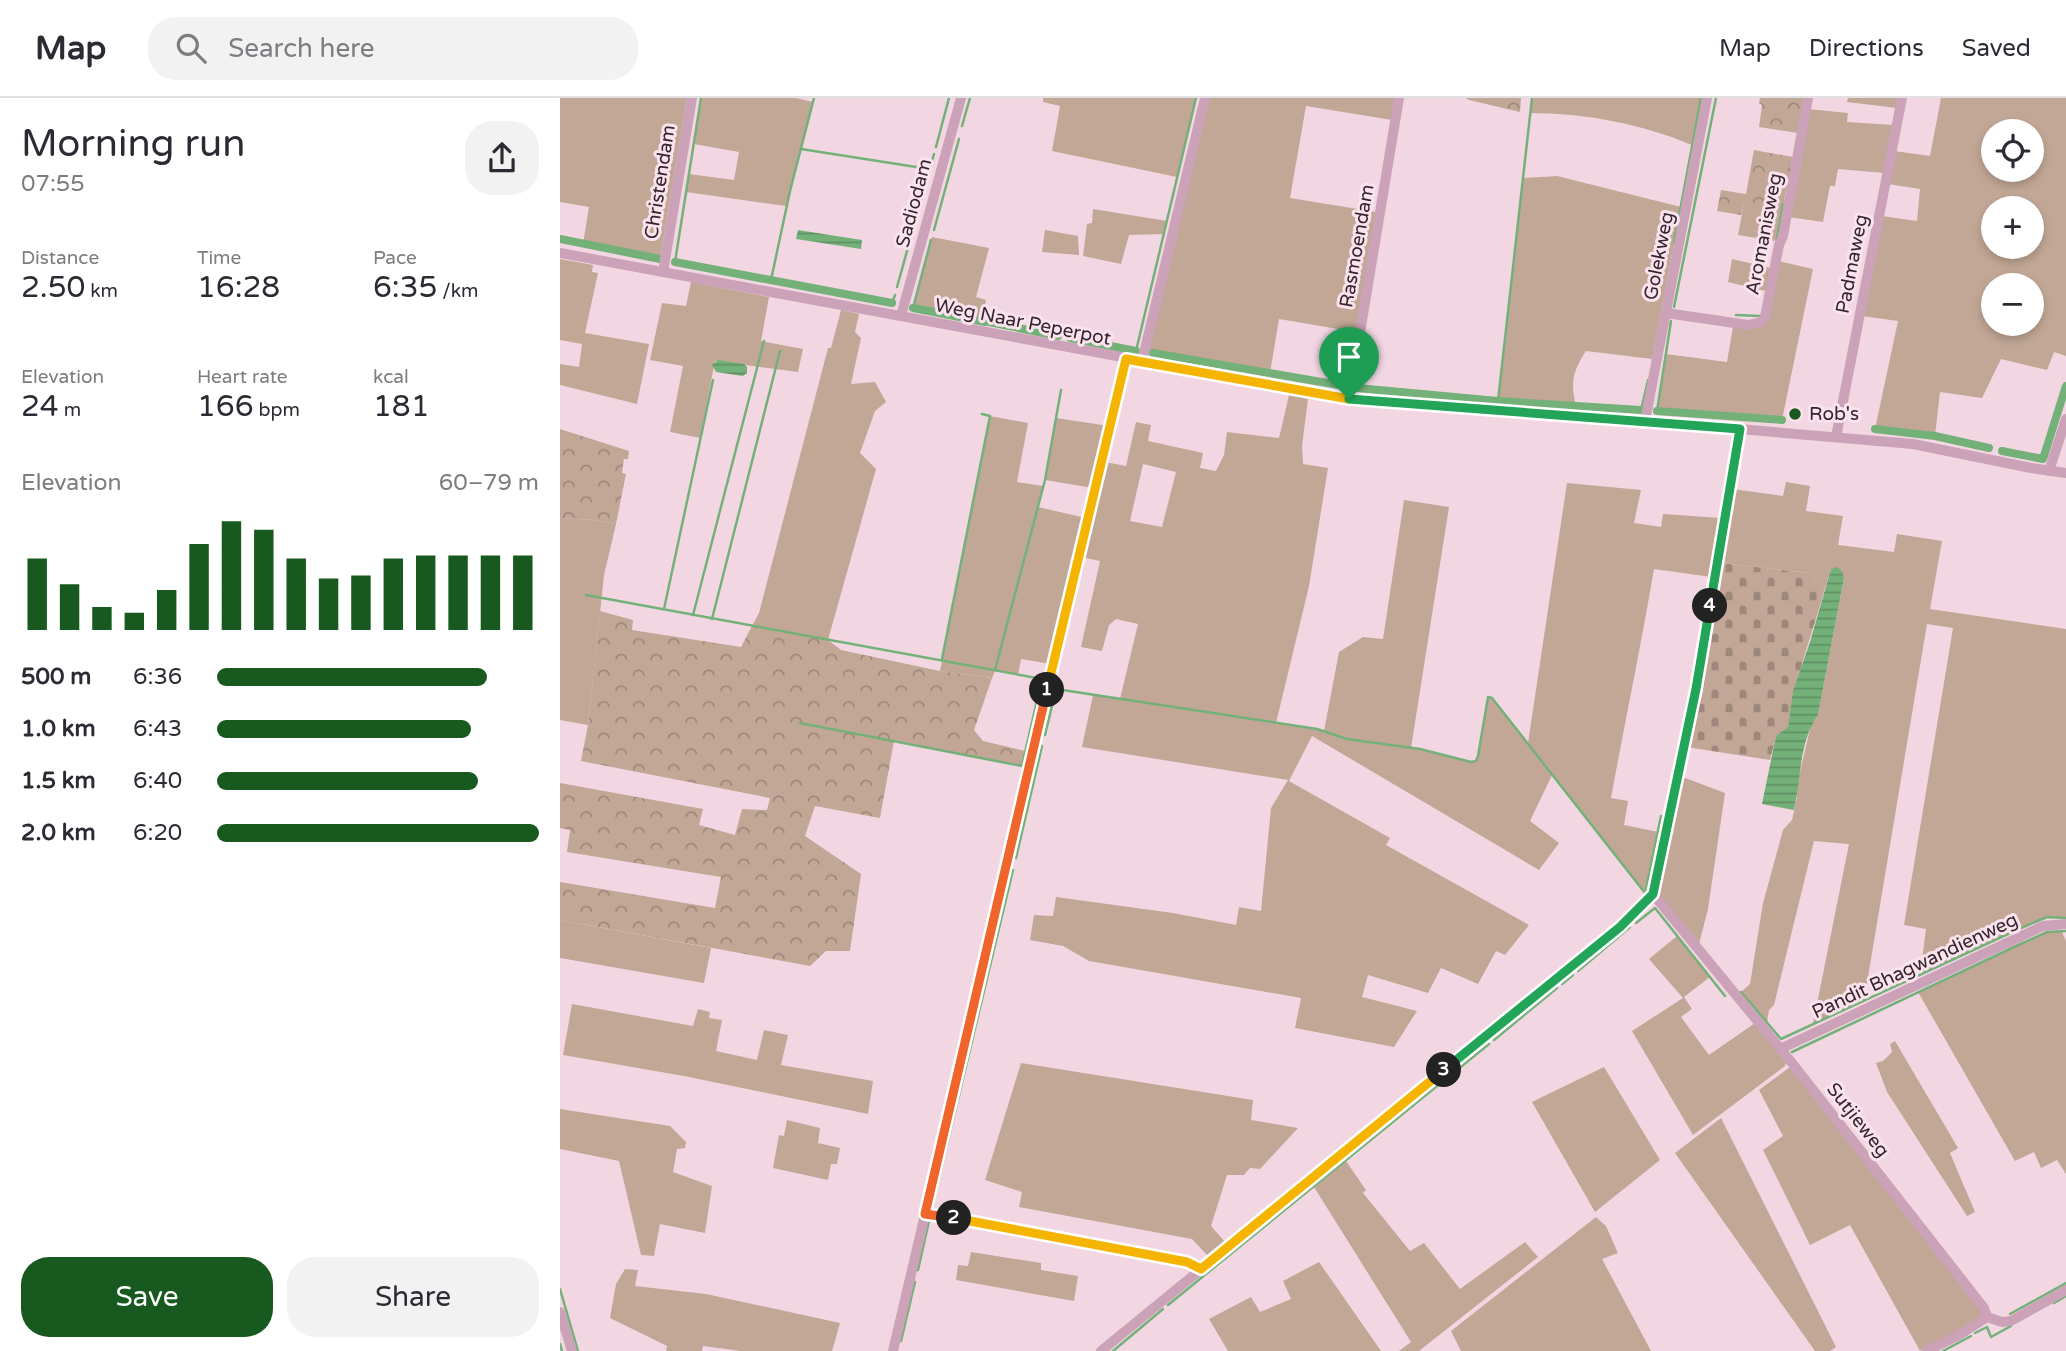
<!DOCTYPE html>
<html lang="en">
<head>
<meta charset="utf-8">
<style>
  :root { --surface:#fff; --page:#f2f2f3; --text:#2b2b33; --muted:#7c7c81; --line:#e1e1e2; --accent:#18591f }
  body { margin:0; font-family:"Varela Round",sans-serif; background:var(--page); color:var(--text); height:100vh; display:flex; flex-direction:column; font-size:26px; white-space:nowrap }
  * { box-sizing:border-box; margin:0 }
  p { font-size:23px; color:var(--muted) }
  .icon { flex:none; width:38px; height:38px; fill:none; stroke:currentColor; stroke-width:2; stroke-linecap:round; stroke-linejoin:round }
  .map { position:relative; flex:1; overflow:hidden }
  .sheet { display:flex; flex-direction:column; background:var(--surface); width:560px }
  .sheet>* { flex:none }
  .tools { position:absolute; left:1421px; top:21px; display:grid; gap:14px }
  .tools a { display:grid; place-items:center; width:63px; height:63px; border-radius:50%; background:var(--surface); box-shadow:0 4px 10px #0003; font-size:35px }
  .pin { position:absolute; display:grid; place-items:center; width:60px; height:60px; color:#fff; margin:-72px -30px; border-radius:50% 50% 50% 0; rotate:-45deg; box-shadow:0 0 7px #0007 }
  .pin .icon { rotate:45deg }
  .km { position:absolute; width:35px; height:35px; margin:-18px; border-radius:50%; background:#222; color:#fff; font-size:19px; line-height:35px; text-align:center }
  .round { display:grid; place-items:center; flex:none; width:74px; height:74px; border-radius:28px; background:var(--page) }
  .overview { display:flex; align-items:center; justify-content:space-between; height:119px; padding:0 21px }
  h1 { font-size:38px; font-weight:600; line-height:52px }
  .stats { display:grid; grid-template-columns:repeat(3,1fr); gap:10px; height:119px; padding:7px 21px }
  .stats div { display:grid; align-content:center }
  .stats b { font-size:30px; font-weight:600 }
  .stats small { font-size:19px; font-weight:400 }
  .stats p { font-size:19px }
  .chart { height:196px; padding:14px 21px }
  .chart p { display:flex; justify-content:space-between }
  .chart svg { width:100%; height:126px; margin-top:7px; stroke:var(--accent); stroke-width:6 }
  .button { display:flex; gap:14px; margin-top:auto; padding:14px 21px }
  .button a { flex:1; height:80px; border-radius:28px; background:var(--accent); color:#fff; font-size:28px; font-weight:600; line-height:80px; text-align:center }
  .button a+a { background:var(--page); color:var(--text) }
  ul { padding:0 21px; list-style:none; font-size:23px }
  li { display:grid; grid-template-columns:112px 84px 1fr; align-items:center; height:52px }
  li i { height:18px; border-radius:9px; background:var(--accent) }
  header { display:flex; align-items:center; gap:42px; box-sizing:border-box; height:98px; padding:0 35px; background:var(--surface); border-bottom:2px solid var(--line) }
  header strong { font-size:33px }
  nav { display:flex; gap:38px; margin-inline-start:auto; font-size:24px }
  .search { width:490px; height:63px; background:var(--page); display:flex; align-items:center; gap:18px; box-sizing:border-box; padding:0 24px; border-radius:28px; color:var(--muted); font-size:26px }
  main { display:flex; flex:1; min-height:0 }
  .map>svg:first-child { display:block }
</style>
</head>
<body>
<header>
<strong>Map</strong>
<div class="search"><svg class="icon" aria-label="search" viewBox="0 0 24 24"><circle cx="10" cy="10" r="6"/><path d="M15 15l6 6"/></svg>Search here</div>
<nav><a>Map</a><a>Directions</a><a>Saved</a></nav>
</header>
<main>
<section class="sheet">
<div class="overview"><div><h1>Morning run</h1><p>07:55</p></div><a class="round"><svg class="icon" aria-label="share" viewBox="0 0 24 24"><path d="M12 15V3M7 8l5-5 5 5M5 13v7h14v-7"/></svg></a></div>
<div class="stats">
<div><p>Distance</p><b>2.50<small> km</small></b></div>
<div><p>Time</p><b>16:28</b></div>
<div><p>Pace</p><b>6:35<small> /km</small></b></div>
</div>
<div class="stats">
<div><p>Elevation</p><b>24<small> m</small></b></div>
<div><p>Heart rate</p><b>166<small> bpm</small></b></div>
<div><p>kcal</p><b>181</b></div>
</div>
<div class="chart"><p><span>Elevation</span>60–79 m</p>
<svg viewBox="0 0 160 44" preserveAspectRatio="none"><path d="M5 44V19M15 44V28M25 44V36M35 44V38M45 44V30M55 44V14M65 44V6M75 44V9M85 44V19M95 44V26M105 44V25M115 44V19M125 44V18M135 44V18M145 44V18M155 44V18"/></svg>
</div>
<ul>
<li><b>500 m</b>6:36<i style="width:84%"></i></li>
<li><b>1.0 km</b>6:43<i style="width:79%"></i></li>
<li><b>1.5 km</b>6:40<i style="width:81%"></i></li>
<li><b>2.0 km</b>6:20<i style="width:100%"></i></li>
</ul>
<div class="button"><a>Save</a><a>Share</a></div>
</section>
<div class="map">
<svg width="1506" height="1253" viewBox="0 0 1506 1253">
  <defs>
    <pattern id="forest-crowns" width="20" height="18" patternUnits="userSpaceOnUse" patternTransform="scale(1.75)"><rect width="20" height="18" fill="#c2a796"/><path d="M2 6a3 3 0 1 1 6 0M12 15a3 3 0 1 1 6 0" fill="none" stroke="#9e887b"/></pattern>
    <pattern id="cemetery-stones" width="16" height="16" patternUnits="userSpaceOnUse" patternTransform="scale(1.75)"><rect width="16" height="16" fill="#c2a796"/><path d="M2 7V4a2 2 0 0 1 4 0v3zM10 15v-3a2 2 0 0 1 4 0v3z" fill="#9e887b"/></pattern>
    <pattern id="water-rules" width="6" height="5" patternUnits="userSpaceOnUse" patternTransform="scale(1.75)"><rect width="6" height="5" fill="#74b179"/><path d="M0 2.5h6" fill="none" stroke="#609064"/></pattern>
  </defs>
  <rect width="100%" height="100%" fill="#f2d7e3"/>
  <g fill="#c2a796" fill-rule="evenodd">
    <polygon points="0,0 127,0 100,161 23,146 29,109 0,104"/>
    <polygon points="142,0 236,0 253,4 226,108 126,94 129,76 174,82 179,54 134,46"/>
    <polygon points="483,0 636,0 617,79 492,53 500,8 483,4"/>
    <polygon points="649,0 836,0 832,22 746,8 730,100 816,114 796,234 719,221 710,275 588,255"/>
    <path d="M972 0H1141L1132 47C1082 26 1025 15 970 15Z"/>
    <polygon points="1288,0 1339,0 1337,10 1287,4"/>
    <path d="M1381 0H1506V258L1494 254 1487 272 1441 261 1422 300 1380 294 1375 338 1315 331 1338 223 1302 218 1322 118 1357 123 1360 91 1328 86 1334 53 1370 58ZM1433 33H1472V72H1433ZM1433 110H1472V149H1433ZM1433 187H1472V226H1433Z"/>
    <polygon points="1248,11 1288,15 1287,24 1334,27 1325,75 1278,71 1275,88 1270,88 1263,124 1228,119"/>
    <path d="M997 78 1121 109 1092 261 1026 253C1013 273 1010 284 1016 308L938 303 963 80Z"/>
    <polygon points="1184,105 1223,108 1216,143 1178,137"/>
    <polygon points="533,111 607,123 604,136 569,137 561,166 523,158 527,126 532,125"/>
    <polygon points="485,132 518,138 519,157 482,154"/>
    <polygon points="372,139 429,150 416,199 426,202 421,223 354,208"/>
    <polygon points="0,161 33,167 32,174 38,175 25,235 89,246 77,306 0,287 0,266 19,269 22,246 0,242"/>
    <polygon points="1172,161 1211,170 1206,193 1168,184"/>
    <polygon points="1218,163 1253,171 1222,322 1097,313 1106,256 1167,264 1173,229 1202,225"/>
    <polygon points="131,184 209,199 201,243 243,251 238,274 155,263 140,340 110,334 123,268 90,262 102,205 126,208"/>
    <polygon points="281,212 299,216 295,234 301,240 291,286 315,284 326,304 315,313 300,355 316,371 268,542 192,528 199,515 268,250 271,250"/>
    <path d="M729 297 748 301 742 348 743 366 768 370 749 488 716 625 764 633 779 554 803 539 823 541 844 402 889 409 851 650 911 664 916 663 918 658 928 599 932 600 968 645 1007 385 1081 392 1074 425 1101 429 1103 416 1161 420 1151 479 1094 471C1081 548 1065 623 1051 700L1068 703 1064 727 1098 734 1085 795 992 677 970 723 999 745 979 772 752 638 729 683 830 740 826 747 969 827 945 857 936 853 918 886 881 870 868 895 808 877 802 899 857 913 834 949 735 930 741 900 529 863 503 848 470 842 474 817 493 818 496 799 613 815 676 827 679 809 701 813 711 710 728 682 522 649 533 597 560 601 578 526 556 521 549 527 542 553 521 549 540 463 521 459 545 364 566 368 576 324 591 327 588 343 643 355 640 370 656 373 664 357 667 334 719 340ZM583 366 616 374 602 429 570 423Z"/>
    <polygon points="430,318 468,325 457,384 483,388 478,409 526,420 491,566 461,561 458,577 435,573 432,580 380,573"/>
    <polygon points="496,320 549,328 534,386 527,389 485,382"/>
    <polygon points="1226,384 1250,388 1246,413 1283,418 1278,447 1334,454 1337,436 1382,443 1370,511 1506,531 1506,820 1487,819 1360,877 1366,831 1344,827 1393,530 1367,526 1304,903 1253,926 1289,746 1254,743 1214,907 1209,912 1207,925 1181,894 1190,886 1203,805 1223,732 1232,722 1237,699 1236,691 1251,627 1258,617 1284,480 1271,471 1265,490 1249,475 1161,465 1172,391 1223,398"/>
    <polygon points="0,420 34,422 56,426 44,477 28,627 0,622"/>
    <polygon points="1120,678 1165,695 1148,811 1139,846 1096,796"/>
    <polygon points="0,822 151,850 144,885 0,860"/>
    <polygon points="1501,832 1506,843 1506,1076 1497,1062 1481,1070 1474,1054 1455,1063 1358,894 1487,834"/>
    <polygon points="1117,838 1150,879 1124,899 1132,911 1121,919 1149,957 1195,925 1226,963 1225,968 1133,1037 1072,933 1123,900 1089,861"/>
    <polygon points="12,906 133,928 138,911 150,914 149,920 162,922 156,953 197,962 204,932 228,937 221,967 313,983 308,1016 124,978 3,957"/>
    <polygon points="1335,943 1398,1050 1390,1055 1415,1114 1407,1118 1327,994 1316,965 1323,963 1332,954 1330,946"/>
    <polygon points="461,965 693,1002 691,1022 738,1030 700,1071 690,1070 684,1077 667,1077 651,1128 666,1145 649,1159 632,1141 459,1109 462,1094 425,1082"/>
    <polygon points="1044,969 1100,1062 1035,1114 972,1004"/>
    <polygon points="1230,969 1421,1212 1421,1219 1397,1235 1360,1253 1290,1127 1250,1147 1203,1052 1223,1038 1199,992"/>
    <polygon points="0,1011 110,1028 126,1044 125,1050 117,1051 113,1074 152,1088 145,1135 100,1126 94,1158 81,1157 59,1063 0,1051"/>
    <polygon points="1161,1020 1276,1249 1270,1253 1255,1253 1115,1055"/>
    <polygon points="227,1022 260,1030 258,1045 280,1050 277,1066 271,1066 268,1082 213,1070 219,1037 224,1038"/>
    <polygon points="786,1063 806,1092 803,1095 850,1153 864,1145 900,1191 965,1144 978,1159 859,1253 839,1253 851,1244 754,1089"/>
    <polygon points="1036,1119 1046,1128 1058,1155 1042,1161 1091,1253 901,1253 891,1233"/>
    <polygon points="411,1154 481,1165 481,1172 518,1178 514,1203 396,1182 398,1167 408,1168"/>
    <polygon points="759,1164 821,1253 668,1253 649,1221 691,1199 700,1214 731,1201 723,1183"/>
    <polygon points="65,1171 78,1172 75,1188 146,1196 280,1225 272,1253 181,1253 143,1248 142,1253 106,1253 107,1248 50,1220 56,1186"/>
  </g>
  <g fill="url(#forest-crowns)">
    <polygon points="906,0 961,0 960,14 909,2"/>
    <polygon points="1200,0 1245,0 1238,35 1199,29 1202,7 1199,5"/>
    <polygon points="1194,52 1233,59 1223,108 1184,106 1181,117 1157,113 1161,92 1186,96"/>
    <polygon points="0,331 69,353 68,361 64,361 62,375 66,376 56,426 34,422 0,420"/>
    <polygon points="40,513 73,522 72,532 181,549 192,528 268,542 281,552 380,573 432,580 414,632 423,643 465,653 462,668 334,643 320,720 255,708 245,738 301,776 290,853 266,853 250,868 0,822 0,784 155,810 161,779 7,754 10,732 0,730 0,685 143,711 139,727 175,737 182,711 207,712 210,700 21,663 28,627"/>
  </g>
  <path fill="url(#cemetery-stones)" d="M1161 465 1249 475 1265 490C1252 537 1234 582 1228 630L1216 639 1210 662 1126 649Z"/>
  <g fill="url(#water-rules)">
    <polygon points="238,132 302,142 301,151 236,141"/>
    <polygon points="158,262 184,266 187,269 187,275 183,278 156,274 152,267"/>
    <path d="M1277 469 1282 473 1284 480 1258 617C1239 643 1241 682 1234 712L1202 706 1216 638 1228 629 1233 593 1250 544 1271 471Z"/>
  </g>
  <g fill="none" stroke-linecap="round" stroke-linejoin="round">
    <g stroke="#74b179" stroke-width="2.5">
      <polyline points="402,28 410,0"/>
      <polyline points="376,49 389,0"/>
      <polyline points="241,51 369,71"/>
      <polyline points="374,132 399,41"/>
      <polyline points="1217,141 1223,106"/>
      <polyline points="1114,145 1141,0"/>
      <polyline points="115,164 141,0"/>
      <polyline points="211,182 230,93 254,0"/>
      <polyline points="337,189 374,56"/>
      <polyline points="332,205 335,197"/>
      <polyline points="1114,209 1156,0"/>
      <polyline points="353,210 371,142"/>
      <polyline points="1176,217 1200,218"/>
      <polyline points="576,253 636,0"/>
      <polyline points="938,303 972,0"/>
      <polyline points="1081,312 1088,282"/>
      <polyline points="1097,313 1111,223"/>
      <polyline points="26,497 482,581 462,668 240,625"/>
      <polyline points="104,511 153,282"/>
      <polyline points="133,517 204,243"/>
      <polyline points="152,521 220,253"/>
      <polyline points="382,561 430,318 422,316"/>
      <polyline points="435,572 485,382 501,292"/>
      <polyline points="485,637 496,591 757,631 787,641 860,651 911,664 916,663 918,658 928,599 932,600 1085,795"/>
      <polyline points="456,760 482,648"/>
      <polyline points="1085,796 1101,718"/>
      <polyline points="1076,825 1095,810 1165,898"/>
      <polyline points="1018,873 1070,829"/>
      <polyline points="1002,886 1013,877"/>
      <polyline points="1181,894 1221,941 1461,830 1487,819 1506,820"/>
      <polyline points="934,942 997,890"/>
      <polyline points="1232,954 1456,848 1487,834 1506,833"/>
      <polyline points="892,976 929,946"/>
      <polyline points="372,1110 453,772"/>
      <polyline points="358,1172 369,1123"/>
      <polyline points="0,1191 18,1253"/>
      <polyline points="1494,1205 1506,1198"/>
      <polyline points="608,1207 888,979"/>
      <polyline points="1450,1216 1506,1185"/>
      <polyline points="1415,1235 1427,1229 1431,1239 1451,1228"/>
      <polyline points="341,1243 355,1184"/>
      <polyline points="0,1246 2,1253"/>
      <polyline points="553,1253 603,1211"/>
      <polyline points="1383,1253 1411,1238"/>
    </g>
    <g stroke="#74b179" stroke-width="8">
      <polyline points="0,141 100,161"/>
      <polyline points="115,164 332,205"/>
      <polyline points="353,210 425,224"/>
      <polyline points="429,224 454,229"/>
      <polyline points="458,230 498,238"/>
      <polyline points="510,240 576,253"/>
      <polyline points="593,255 785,288"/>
      <polyline points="797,290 938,303 1081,312"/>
      <polyline points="1097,313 1222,322"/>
      <polyline points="1315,331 1375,338 1429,350"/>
      <polyline points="1442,353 1483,361 1506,288"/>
    </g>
    <g stroke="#cba2b7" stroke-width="10">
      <polyline points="0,155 789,301 1085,323 1353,346 1471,370 1506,375"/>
      <polyline points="103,174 132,0"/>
      <polyline points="1106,215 1188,227 1201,224 1205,219 1219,147 1223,138 1248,0"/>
      <polyline points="341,218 401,0"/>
      <polyline points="582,264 645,0"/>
      <polyline points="789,301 839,0"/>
      <polyline points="1085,323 1147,0"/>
      <polyline points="1276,339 1342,0"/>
      <polyline points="1489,373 1506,321"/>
      <polyline points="1093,796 1232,965 1424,1210 1427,1219"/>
      <polyline points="1220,951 1483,828 1506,826"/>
      <polyline points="365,1116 627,1164 641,1171"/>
      <polyline points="0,1214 12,1253"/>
      <polyline points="1427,1219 1442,1224 1451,1223 1506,1192"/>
      <polyline points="333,1253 566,261"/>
      <polyline points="541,1253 1060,829 1093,796 1136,591 1180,331"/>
      <polyline points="1367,1253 1399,1237 1427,1219"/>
    </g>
  </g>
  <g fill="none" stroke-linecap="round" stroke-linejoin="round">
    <defs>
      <polyline id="split-1" points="487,592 566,261 789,301"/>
      <polyline id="split-2" points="394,1120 365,1116 487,592"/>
      <polyline id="split-3" points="394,1120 627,1164 641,1171 884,972"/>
      <polyline id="split-4" points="884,972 1060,829 1093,796 1136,591 1150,508"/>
      <polyline id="split-5" points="789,301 1180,331 1150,508"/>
    </defs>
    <use href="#split-1" stroke="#fff" stroke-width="14"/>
    <use href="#split-2" stroke="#fff" stroke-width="14"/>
    <use href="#split-3" stroke="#fff" stroke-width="14"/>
    <use href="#split-4" stroke="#fff" stroke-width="14"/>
    <use href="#split-5" stroke="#fff" stroke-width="14"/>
    <use href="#split-1" stroke="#f5b400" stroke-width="9"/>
    <use href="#split-2" stroke="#f0652b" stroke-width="9"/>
    <use href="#split-3" stroke="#f5b400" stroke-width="9"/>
    <use href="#split-4" stroke="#22a559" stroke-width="9"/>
    <use href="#split-5" stroke="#22a559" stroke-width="9"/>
  </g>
  <circle fill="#18591f" stroke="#fae3ed" stroke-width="2.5" cx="1235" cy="316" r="7"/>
  <g text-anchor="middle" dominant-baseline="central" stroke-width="6" stroke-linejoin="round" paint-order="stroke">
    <g font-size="19" fill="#35252f" stroke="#fae3ed">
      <text transform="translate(100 84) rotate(-81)">Christendam</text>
      <text transform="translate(354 105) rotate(-75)">Sadiodam</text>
      <text transform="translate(1204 136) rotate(-79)">Aromanisweg</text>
      <text transform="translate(797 148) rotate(-80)">Rasmoendam</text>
      <text transform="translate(1099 158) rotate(-79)">Golekweg</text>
      <text transform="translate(1292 166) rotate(-79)">Padmaweg</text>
      <text transform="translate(463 224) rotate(11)">Weg Naar Peperpot</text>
      <text transform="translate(1355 868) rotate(-25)">Pandit Bhagwandienweg</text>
      <text transform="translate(1298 1022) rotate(52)">Sutjieweg</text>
    </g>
    <g font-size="19" fill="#35252f" stroke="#fae3ed" text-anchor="start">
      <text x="1249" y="316">Rob's</text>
    </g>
  </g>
</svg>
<div class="tools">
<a><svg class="icon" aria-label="locate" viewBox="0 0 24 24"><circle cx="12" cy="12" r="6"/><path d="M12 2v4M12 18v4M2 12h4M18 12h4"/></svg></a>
<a>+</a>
<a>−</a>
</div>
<div class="pin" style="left:789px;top:301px;background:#1e9e55"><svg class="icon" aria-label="arrive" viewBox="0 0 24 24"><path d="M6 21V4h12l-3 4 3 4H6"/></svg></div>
<b class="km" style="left:487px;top:592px">1</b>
<b class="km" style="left:394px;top:1120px">2</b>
<b class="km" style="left:884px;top:972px">3</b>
<b class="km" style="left:1150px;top:508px">4</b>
</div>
</main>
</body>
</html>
